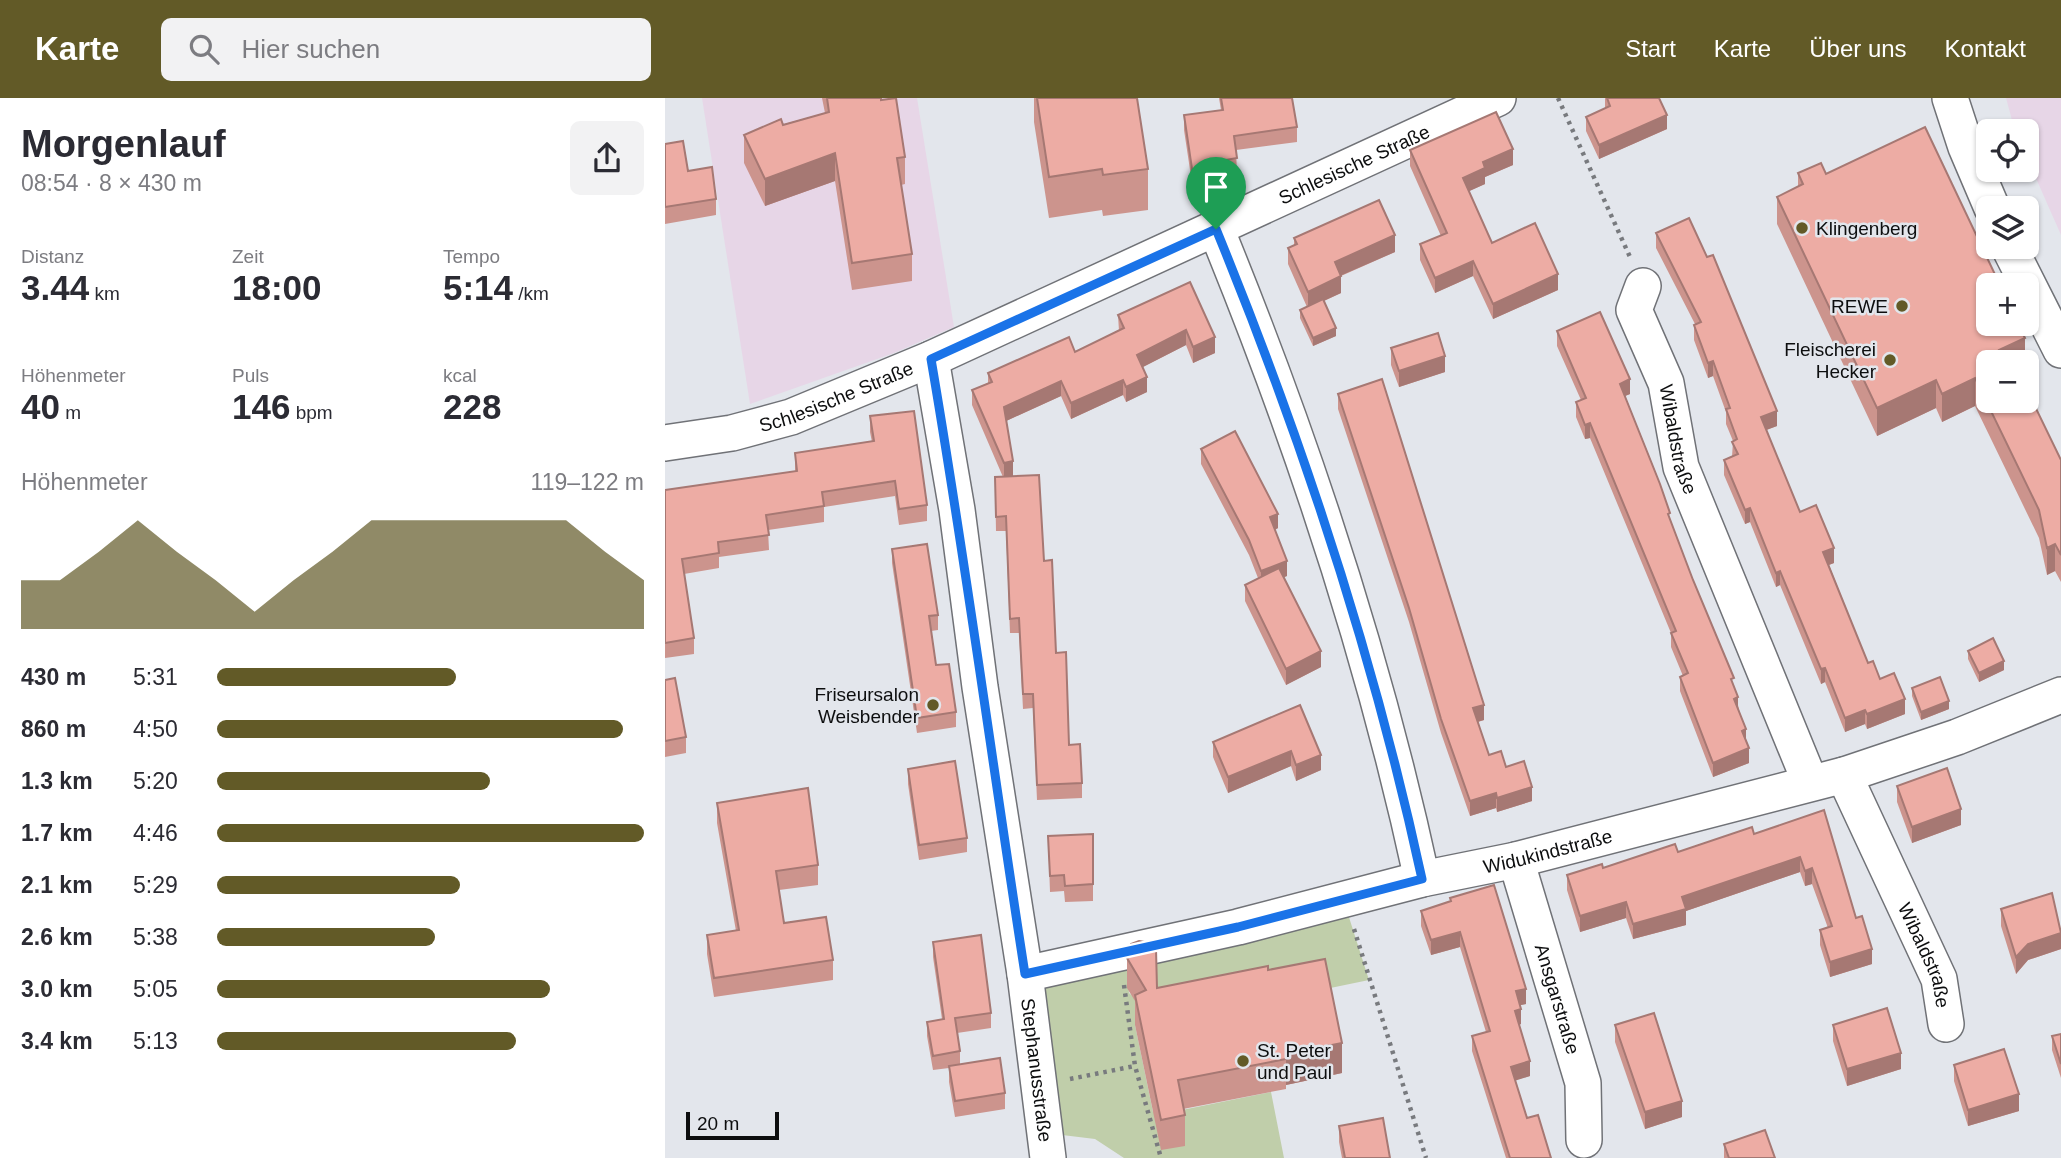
<!DOCTYPE html>
<html lang="de">
<head>
<meta charset="utf-8">
<style>
  :root { --surface:#fff; --page:#f2f2f3; --text:#2b2b33; --muted:#7c7c81; --accent:#625a27 }
  body { margin:0; font-family:Helvetica,sans-serif; background:var(--page); color:var(--text); height:100vh; display:flex; flex-direction:column; font-size:26px; white-space:nowrap }
  * { box-sizing:border-box; margin:0 }
  p { font-size:23px; color:var(--muted) }
  .icon { flex:none; width:38px; height:38px; fill:none; stroke:currentColor; stroke-width:2; stroke-linecap:round; stroke-linejoin:round }
  .map { position:relative; flex:1; overflow:hidden }
  .details { display:flex; flex-direction:column; background:var(--surface); width:665px }
  .details>* { flex:none }
  .controls { position:absolute; left:1311px; top:21px; display:grid; gap:14px }
  .controls a { display:grid; place-items:center; width:63px; height:63px; border-radius:10px; background:var(--surface); box-shadow:0 2px 5px #0004; font-size:35px }
  .scale { position:absolute; left:21px; bottom:18px; width:93px; box-sizing:border-box; padding-left:7px; border:4px solid #0d0e0f; border-top:0; font-size:19px; line-height:24px; white-space:nowrap; color:#0d0e0f; -webkit-text-stroke:5px #e3e6ec; paint-order:stroke }
  .pin { position:absolute; display:grid; place-items:center; width:60px; height:60px; color:#fff; margin:-72px -30px; border-radius:50% 50% 50% 0; rotate:-45deg; box-shadow:0 0 7px #0007 }
  .pin .icon { rotate:45deg }
  .round { display:grid; place-items:center; flex:none; width:74px; height:74px; border-radius:10px; background:var(--page) }
  .headline { display:flex; align-items:center; justify-content:space-between; height:119px; padding:0 21px }
  h1 { font-size:38px; font-weight:700; line-height:52px }
  .stats { display:grid; grid-template-columns:repeat(3,1fr); gap:10px; height:119px; padding:7px 21px }
  .stats div { display:grid; align-content:center }
  .stats b { font-size:35px; font-weight:700 }
  .stats small { font-size:19px; font-weight:400 }
  .stats p { font-size:19px }
  .chart { height:196px; padding:14px 21px }
  .chart p { display:flex; justify-content:space-between }
  .chart svg { width:100%; height:126px; margin-top:7px; fill:var(--accent); opacity:.7 }
  ul { padding:0 21px; list-style:none; font-size:23px }
  li { display:grid; grid-template-columns:112px 84px 1fr; align-items:center; height:52px }
  li i { height:18px; border-radius:9px; background:var(--accent) }
  header { display:flex; align-items:center; gap:42px; box-sizing:border-box; height:98px; padding:0 35px; background:var(--accent); color:#fff }
  header strong { font-size:33px }
  nav { display:flex; gap:38px; margin-inline-start:auto; font-size:24px }
  .search { width:490px; height:63px; background:var(--page); display:flex; align-items:center; gap:18px; box-sizing:border-box; padding:0 24px; border-radius:10px; color:var(--muted); font-size:26px }
  main { display:flex; flex:1; min-height:0 }
  .map>svg:first-child { display:block }
</style>
</head>
<body>
<header>
<strong>Karte</strong>
<div class="search"><svg class="icon" aria-label="search" viewBox="0 0 24 24"><circle cx="10" cy="10" r="6"/><path d="M15 15l6 6"/></svg>Hier suchen</div>
<nav><a>Start</a><a>Karte</a><a>Über uns</a><a>Kontakt</a></nav>
</header>
<main>
<section class="details">
<div class="headline"><div><h1>Morgenlauf</h1><p>08:54 · 8 × 430 m</p></div><a class="round"><svg class="icon" aria-label="share" viewBox="0 0 24 24"><path d="M12 15V3M7 8l5-5 5 5M5 13v7h14v-7"/></svg></a></div>
<div class="stats">
<div><p>Distanz</p><b>3.44<small> km</small></b></div>
<div><p>Zeit</p><b>18:00</b></div>
<div><p>Tempo</p><b>5:14<small> /km</small></b></div>
</div>
<div class="stats">
<div><p>Höhenmeter</p><b>40<small> m</small></b></div>
<div><p>Puls</p><b>146<small> bpm</small></b></div>
<div><p>kcal</p><b>228</b></div>
</div>
<div class="chart"><p><span>Höhenmeter</span>119–122 m</p>
<svg viewBox="0 0 160 44" preserveAspectRatio="none"><path d="M0 44V27L10 27L20 17L30 6L40 17L50 27L60 38L70 27L80 17L90 6L100 6L110 6L120 6L130 6L140 6L150 17L160 27V44z"/></svg>
</div>
<ul>
<li><b>430 m</b>5:31<i style="width:56%"></i></li>
<li><b>860 m</b>4:50<i style="width:95%"></i></li>
<li><b>1.3 km</b>5:20<i style="width:64%"></i></li>
<li><b>1.7 km</b>4:46<i style="width:100%"></i></li>
<li><b>2.1 km</b>5:29<i style="width:57%"></i></li>
<li><b>2.6 km</b>5:38<i style="width:51%"></i></li>
<li><b>3.0 km</b>5:05<i style="width:78%"></i></li>
<li><b>3.4 km</b>5:13<i style="width:70%"></i></li>
</ul>
</section>
<div class="map">
<svg width="1396" height="1060" viewBox="0 0 1396 1060">
  <rect width="100%" height="100%" fill="#e3e6ec"/>
  <g fill="#e7d6e7">
    <polygon points="37,0 252,0 289,229 229,255 85,306"/>
    <polygon points="1341,0 1396,0 1396,137 1362,60 1362,33 1350,33"/>
  </g>
  <polygon fill="#c0ceaa" points="682,813 704,882 603,903 491,894 491,884 463,884 464,895 472,902 470,927 488,1014 512,1013 606,994 619,1060 459,1060 430,1041 389,1036 372,885"/>
  <g fill="none" stroke-linecap="round" stroke-linejoin="round">
    <defs>
      <g id="street">
        <polyline points="1285,0 1301,49 1327,110"/>
        <path d="M551 131C637 341 709 559 757 781"/>
        <polyline points="1344,149 1396,252"/>
        <path id="s1" d="M978 188 969 212 1001 285 1016 369 1145 684"/>
        <path id="s2" d="M266 261 292 412 315 589 360 876 383 1060"/>
        <path id="s3" d="M0 345 67 335 126 319 266 261 833 0"/>
        <path id="s4" d="M1179 677 1274 881 1281 926"/>
        <path id="s5" d="M851 762 918 985 919 1042"/>
        <path id="s6" d="M360 876 573 829 757 781 851 762 1179 677 1292 639 1396 597"/>
      </g>
    </defs>
    <use href="#street" stroke="#707277" stroke-width="38"/>
    <g stroke="#787a7e" stroke-width="4.5" stroke-dasharray="3.5 5" stroke-linecap="butt">
      <polyline points="893,0 965,159"/>
      <polyline points="689,831 761,1060"/>
      <polyline points="459,887 470,968 496,1060"/>
      <polyline points="405,981 470,968"/>
    </g>
    <use href="#street" stroke="#fff" stroke-width="35"/>
  </g>
  <g fill="#cc948d">
    <polygon points="157,0 216,0 240,59 240,86 236,87 247,156 247,183 187,192 170,83 100,108 79,65 79,37 160,15"/>
    <polygon points="369,0 472,0 483,71 483,112 438,118 437,112 384,120 369,24"/>
    <polygon points="554,0 627,0 632,29 632,44 571,52 572,75 550,78 530,105 519,32 519,17 556,12"/>
    <polygon points="940,0 994,0 1002,31 934,61 921,33 921,19 940,11"/>
    <polygon points="0,46 23,73 51,101 51,117 0,126"/>
    <polygon points="745,52 848,67 820,79 820,86 804,93 827,145 893,192 828,221 808,178 770,195 755,162 755,146 776,138 745,68"/>
    <polygon points="1133,75 1161,76 1360,264 1323,264 1396,362 1396,484 1390,473 1382,477 1374,440 1310,308 1277,324 1271,310 1212,338 1112,126 1112,99 1133,89"/>
    <polygon points="991,135 1112,328 1101,332 1135,414 1169,465 1164,467 1203,565 1240,616 1202,631 1200,626 1180,634 1160,584 1156,586 1115,487 1111,489 1085,424 1080,426 1059,377 1059,362 1067,359 1068,343 1061,326 1061,314 1048,278 1043,280 1029,242 1029,227 1030,226 991,150"/>
    <polygon points="629,140 730,154 676,178 676,195 659,203 671,238 648,248 635,220 635,212 642,209 623,166 623,150 629,147"/>
    <polygon points="525,184 550,255 528,265 521,247 478,269 482,294 461,304 458,297 406,321 396,298 341,323 348,378 379,463 404,647 417,685 417,700 372,702 368,610 358,611 354,535 345,535 341,433 331,433 330,379 338,379 307,307 307,292 323,285 323,275 410,254 454,233 453,217"/>
    <polygon points="892,233 965,296 960,298 1005,423 1069,589 1081,643 1084,665 1048,679 1015,593 1015,579 1018,578 1006,549 1006,535 925,340 920,341 911,319 911,304 916,302 892,248"/>
    <polygon points="726,250 780,274 734,289 726,267"/>
    <polygon points="673,296 819,622 813,624 824,657 841,669 867,703 832,714 831,710 805,718 776,635 744,524 673,311"/>
    <polygon points="205,318 262,407 262,423 234,427 230,398 159,409 159,424 103,432 104,452 54,459 54,470 19,476 29,540 29,556 0,560 0,392 130,374 130,355 207,344 205,334"/>
    <polygon points="536,351 613,430 610,432 622,478 619,479 656,569 621,587 580,503 580,487 593,480 584,457 536,366"/>
    <polygon points="227,451 273,517 273,532 266,533 271,567 291,614 291,629 252,635 227,465"/>
    <polygon points="1303,553 1339,572 1314,584 1303,561"/>
    <polygon points="0,582 21,639 21,655 0,659"/>
    <polygon points="1247,590 1284,611 1256,622 1247,598"/>
    <polygon points="635,607 656,672 631,683 626,668 563,695 548,659 548,644"/>
    <polygon points="243,671 302,740 302,754 254,762 243,686"/>
    <polygon points="1232,688 1296,727 1247,745 1232,704"/>
    <polygon points="52,705 153,767 153,787 114,792 119,825 168,862 168,882 49,899 42,856 42,837 71,833 52,725"/>
    <polygon points="1159,712 1191,820 1207,866 1165,879 1155,847 1155,832 1163,830 1147,786 1140,788 1135,774 1021,813 1021,827 968,841 961,820 915,834 902,792 902,777 1013,754 1089,736"/>
    <polygon points="428,736 428,803 400,804 399,793 385,794 383,738"/>
    <polygon points="785,800 861,906 855,907 856,926 854,927 865,978 850,982 862,1020 886,1060 841,1060 807,953 807,938 821,934 795,849 766,857 756,828 756,813 785,804"/>
    <polygon points="1336,811 1396,832 1396,851 1363,862 1351,876 1336,828"/>
    <polygon points="268,844 326,915 326,930 292,935 295,953 295,966 340,995 340,1011 290,1019 284,984 284,970 268,972 262,938 262,924 277,921 268,859"/>
    <polygon points="462,860 492,890 603,872 677,975 621,987 621,991 518,1011 520,1017 520,1048 496,1052 470,927 470,903 462,890"/>
    <polygon points="950,927 1017,1019 980,1031 950,944"/>
    <polygon points="1168,927 1236,971 1182,988 1168,943"/>
    <polygon points="1396,936 1396,980 1387,952 1387,938"/>
    <polygon points="1289,967 1354,1013 1303,1028 1289,983"/>
    <polygon points="674,1028 725,1060 677,1060 674,1044"/>
    <polygon points="1059,1046 1110,1060 1059,1060"/>
  </g>
  <g fill="#a67873">
    <polygon points="1002,17 1002,31 934,61 934,47"/>
    <polygon points="848,51 848,67 820,79 820,86 798,96 798,80 818,64"/>
    <polygon points="170,55 170,83 100,108 100,81"/>
    <polygon points="550,64 550,78 530,105 530,91"/>
    <polygon points="730,137 730,154 670,180 670,164"/>
    <polygon points="808,163 808,178 770,195 770,180"/>
    <polygon points="893,176 893,192 828,221 828,206"/>
    <polygon points="676,178 676,195 643,210 643,194"/>
    <polygon points="671,230 671,238 648,248 648,240"/>
    <polygon points="521,232 521,247 472,272 472,257"/>
    <polygon points="550,239 550,255 528,265 528,249"/>
    <polygon points="1360,240 1360,264 1334,264 1334,252"/>
    <polygon points="780,258 780,274 734,289 734,273"/>
    <polygon points="1048,263 1048,278 1043,280 1043,265"/>
    <polygon points="482,279 482,294 461,304 461,289"/>
    <polygon points="1310,280 1310,308 1277,324 1277,296"/>
    <polygon points="965,281 965,296 955,300 955,286"/>
    <polygon points="458,282 458,297 406,321 406,305"/>
    <polygon points="1271,282 1271,310 1212,338 1212,310"/>
    <polygon points="396,283 396,298 339,324 339,309"/>
    <polygon points="1112,313 1112,328 1096,334 1096,319"/>
    <polygon points="925,325 925,340 920,341 920,327"/>
    <polygon points="348,363 348,378 339,380 339,365"/>
    <polygon points="1085,410 1085,424 1080,426 1080,412"/>
    <polygon points="613,416 613,430 605,434 605,419"/>
    <polygon points="1390,446 1390,473 1382,477 1382,450"/>
    <polygon points="1169,450 1169,465 1158,469 1158,454"/>
    <polygon points="622,463 622,478 596,488 596,473"/>
    <polygon points="1115,473 1115,487 1111,489 1111,475"/>
    <polygon points="656,553 656,569 621,587 621,571"/>
    <polygon points="1339,563 1339,572 1314,584 1314,575"/>
    <polygon points="1160,570 1160,584 1156,586 1156,571"/>
    <polygon points="1073,599 1073,614 1069,601"/>
    <polygon points="1240,601 1240,616 1202,631 1202,616"/>
    <polygon points="1284,603 1284,611 1256,622 1256,614"/>
    <polygon points="819,607 819,622 808,625 808,610"/>
    <polygon points="1200,612 1200,626 1180,634 1180,620"/>
    <polygon points="1081,631 1081,645 1077,633"/>
    <polygon points="1084,650 1084,665 1048,679 1048,665"/>
    <polygon points="626,653 626,668 563,695 563,679"/>
    <polygon points="656,657 656,672 631,683 631,667"/>
    <polygon points="867,689 867,703 832,714 832,700"/>
    <polygon points="831,695 831,710 805,718 805,703"/>
    <polygon points="1296,711 1296,727 1247,745 1247,729"/>
    <polygon points="1135,759 1135,774 1021,813 1021,827 968,841 968,826 1017,799"/>
    <polygon points="1147,770 1147,786 1140,788 1140,773"/>
    <polygon points="961,804 961,820 915,834 915,818"/>
    <polygon points="795,834 795,849 766,857 766,842"/>
    <polygon points="1396,835 1396,851 1363,862 1351,876 1351,859 1363,846"/>
    <polygon points="1207,851 1207,866 1165,879 1165,864"/>
    <polygon points="861,891 861,906 851,908 851,893"/>
    <polygon points="856,911 856,926 850,928 850,913"/>
    <polygon points="677,945 677,975 621,987 621,956"/>
    <polygon points="1236,955 1236,971 1182,988 1182,971"/>
    <polygon points="865,963 865,978 846,984 846,969"/>
    <polygon points="1354,996 1354,1013 1303,1028 1303,1012"/>
    <polygon points="1017,1003 1017,1019 980,1031 980,1014"/>
  </g>
  <g fill="#edaca4" stroke="#a67873" stroke-width="2">
    <polygon points="162,0 216,0 216,2 231,0 240,59 232,60 247,156 187,165 170,55 100,81 79,37 116,21 118,27 164,14"/>
    <polygon points="372,0 472,0 483,71 438,77 437,71 384,79"/>
    <polygon points="556,0 627,0 632,29 569,38 572,60 550,64 530,91 519,17 558,12"/>
    <polygon points="942,0 994,0 1002,17 934,47 921,19 945,8"/>
    <polygon points="831,14 848,51 818,64 820,70 798,80 827,145 870,125 893,176 828,206 808,163 770,180 755,146 782,135 745,52"/>
    <polygon points="1260,29 1335,187 1323,187 1323,226 1353,226 1360,240 1334,252 1340,264 1323,264 1323,303 1362,303 1362,292 1396,362 1396,457 1390,446 1382,450 1374,412 1310,280 1277,296 1271,282 1212,310 1112,99 1138,86 1133,75 1156,65 1161,76"/>
    <polygon points="18,43 23,73 47,69 51,101 0,109 0,46"/>
    <polygon points="714,102 730,137 670,164 676,178 643,194 623,150 632,146 629,140"/>
    <polygon points="1024,120 1042,159 1048,157 1112,313 1096,319 1135,414 1151,407 1169,450 1158,454 1203,565 1208,563 1215,581 1229,575 1240,601 1202,616 1200,612 1180,620 1160,570 1156,571 1115,473 1111,475 1085,410 1080,412 1059,362 1073,356 1067,344 1072,341 1061,311 1065,310 1048,263 1043,265 1029,227 1036,224 991,135"/>
    <polygon points="525,184 550,239 528,249 521,232 472,257 482,279 461,289 458,282 406,305 396,283 339,309 348,363 339,365 307,292 327,284 323,275 404,239 410,254 459,230 453,217"/>
    <polygon points="658,201 671,230 648,240 635,212"/>
    <polygon points="935,214 965,281 955,286 995,386 1005,415 1003,416 1028,482 1069,580 1066,581 1073,599 1069,601 1081,631 1077,633 1084,650 1048,665 1015,579 1023,575 1006,535 1011,533 925,325 920,327 911,304 921,300 892,233"/>
    <polygon points="773,235 780,258 734,273 726,250"/>
    <polygon points="717,281 819,607 808,610 824,657 836,653 841,669 859,663 867,689 832,700 831,695 805,703 776,621 744,510 673,296"/>
    <polygon points="249,313 262,407 234,411 230,383 157,394 159,408 101,417 104,437 53,444 54,455 17,461 29,540 0,545 0,392 132,373 130,355 209,343 205,318"/>
    <polygon points="570,333 613,416 605,419 622,463 596,473 584,442 536,351"/>
    <polygon points="374,377 379,463 387,462 391,555 401,554 404,647 415,646 417,685 372,687 368,596 358,596 354,520 345,521 341,418 331,419 330,379"/>
    <polygon points="262,446 273,517 264,518 271,567 284,566 291,614 252,620 227,451"/>
    <polygon points="614,470 656,553 621,571 580,487"/>
    <polygon points="1328,540 1339,563 1314,575 1303,553"/>
    <polygon points="1275,579 1284,603 1256,614 1247,590"/>
    <polygon points="10,580 21,639 0,643 0,582"/>
    <polygon points="635,607 656,657 631,667 626,653 563,679 548,644"/>
    <polygon points="290,663 302,740 254,747 243,671"/>
    <polygon points="1282,670 1296,711 1247,729 1232,688"/>
    <polygon points="143,690 153,767 111,773 119,825 161,819 168,862 49,880 42,837 74,832 52,705"/>
    <polygon points="1159,712 1191,820 1197,818 1207,851 1165,864 1155,832 1167,828 1147,770 1140,773 1135,759 1017,799 1021,811 968,826 961,804 915,818 902,777 937,766 938,770 1010,746 1013,754 1087,729 1089,736"/>
    <polygon points="428,736 428,786 400,788 399,777 385,778 383,738"/>
    <polygon points="829,787 861,891 851,893 856,911 850,913 865,963 846,969 862,1020 873,1017 886,1060 845,1060 807,938 825,933 795,834 766,842 756,813 786,803 785,800"/>
    <polygon points="1387,795 1396,835 1363,846 1351,859 1336,811"/>
    <polygon points="316,837 326,915 290,920 295,953 268,958 262,924 279,921 268,844"/>
    <polygon points="474,843 485,845 491,851 492,890 603,868 603,872 660,861 677,945 621,956 621,961 513,982 520,1017 496,1022 470,897 481,892 462,860 466,846"/>
    <polygon points="1222,910 1236,955 1182,971 1168,927"/>
    <polygon points="989,915 1017,1003 980,1014 950,927"/>
    <polygon points="1396,936 1396,966 1387,938"/>
    <polygon points="1339,951 1354,996 1303,1012 1289,967"/>
    <polygon points="335,960 340,995 290,1003 284,968"/>
    <polygon points="718,1020 725,1060 680,1060 674,1028"/>
    <polygon points="1100,1032 1110,1060 1064,1060 1059,1046"/>
  </g>
  <g fill="none" stroke-linecap="round" stroke-linejoin="round">
    <defs>
      <path id="route" d="M551 131C637 341 709 559 757 781L573 829 360 876C328 671 301 465 266 261Z"/>
    </defs>
    <use href="#route" stroke="#fff" stroke-width="14"/>
    <use href="#route" stroke="#1a73e8" stroke-width="9"/>
  </g>
  <g fill="#625a27" stroke="#e3e6ec" stroke-width="2.5">
    <circle cx="1137" cy="130" r="7"/>
    <circle cx="1237" cy="208" r="7"/>
    <circle cx="1225" cy="262" r="7"/>
    <circle cx="268" cy="607" r="7"/>
    <circle cx="578" cy="963" r="7"/>
  </g>
  <g text-anchor="middle" dominant-baseline="central" stroke-width="5" stroke-linejoin="round" paint-order="stroke">
    <g font-size="19" fill="#0d0e0f" stroke="#e3e6ec">
      <text stroke="none"><textPath href="#s3" startOffset="746">Schlesische Straße</textPath></text>
      <text stroke="none"><textPath href="#s3" startOffset="178">Schlesische Straße</textPath></text>
      <text stroke="none"><textPath href="#s1" startOffset="163">Wibaldstraße</textPath></text>
      <text stroke="none"><textPath href="#s6" startOffset="537">Widukindstraße</textPath></text>
      <text stroke="none"><textPath href="#s4" startOffset="198">Wibaldstraße</textPath></text>
      <text stroke="none"><textPath href="#s5" startOffset="145">Ansgarstraße</textPath></text>
      <text stroke="none"><textPath href="#s2" startOffset="719">Stephanusstraße</textPath></text>
    </g>
    <g font-size="19" fill="#0d0e0f" stroke="#e3e6ec" text-anchor="end">
      <text x="1151" y="130" text-anchor="start">Klingenberg</text>
      <text x="1223" y="208">REWE</text>
      <text x="1211" y="251">Fleischerei<tspan x="1211" dy="22">Hecker</tspan></text>
      <text x="254" y="596">Friseursalon<tspan x="254" dy="22">Weisbender</tspan></text>
      <text x="592" y="952" text-anchor="start">St. Peter<tspan x="592" dy="22">und Paul</tspan></text>
    </g>
  </g>
</svg>
<div class="controls">
<a><svg class="icon" aria-label="locate" viewBox="0 0 24 24"><circle cx="12" cy="12" r="6"/><path d="M12 2v4M12 18v4M2 12h4M18 12h4"/></svg></a>
<a><svg class="icon" aria-label="layers" viewBox="0 0 24 24"><path d="M12 4l9 5-9 5-9-5zM3 14l9 5 9-5"/></svg></a>
<a>+</a>
<a>−</a>
</div>
<div class="scale">20 m</div>
<div class="pin" style="left:551px;top:131px;background:#1e9e55"><svg class="icon" aria-label="arrive" viewBox="0 0 24 24"><path d="M6 21V4h12l-3 4 3 4H6"/></svg></div>
</div>
</main>
</body>
</html>
